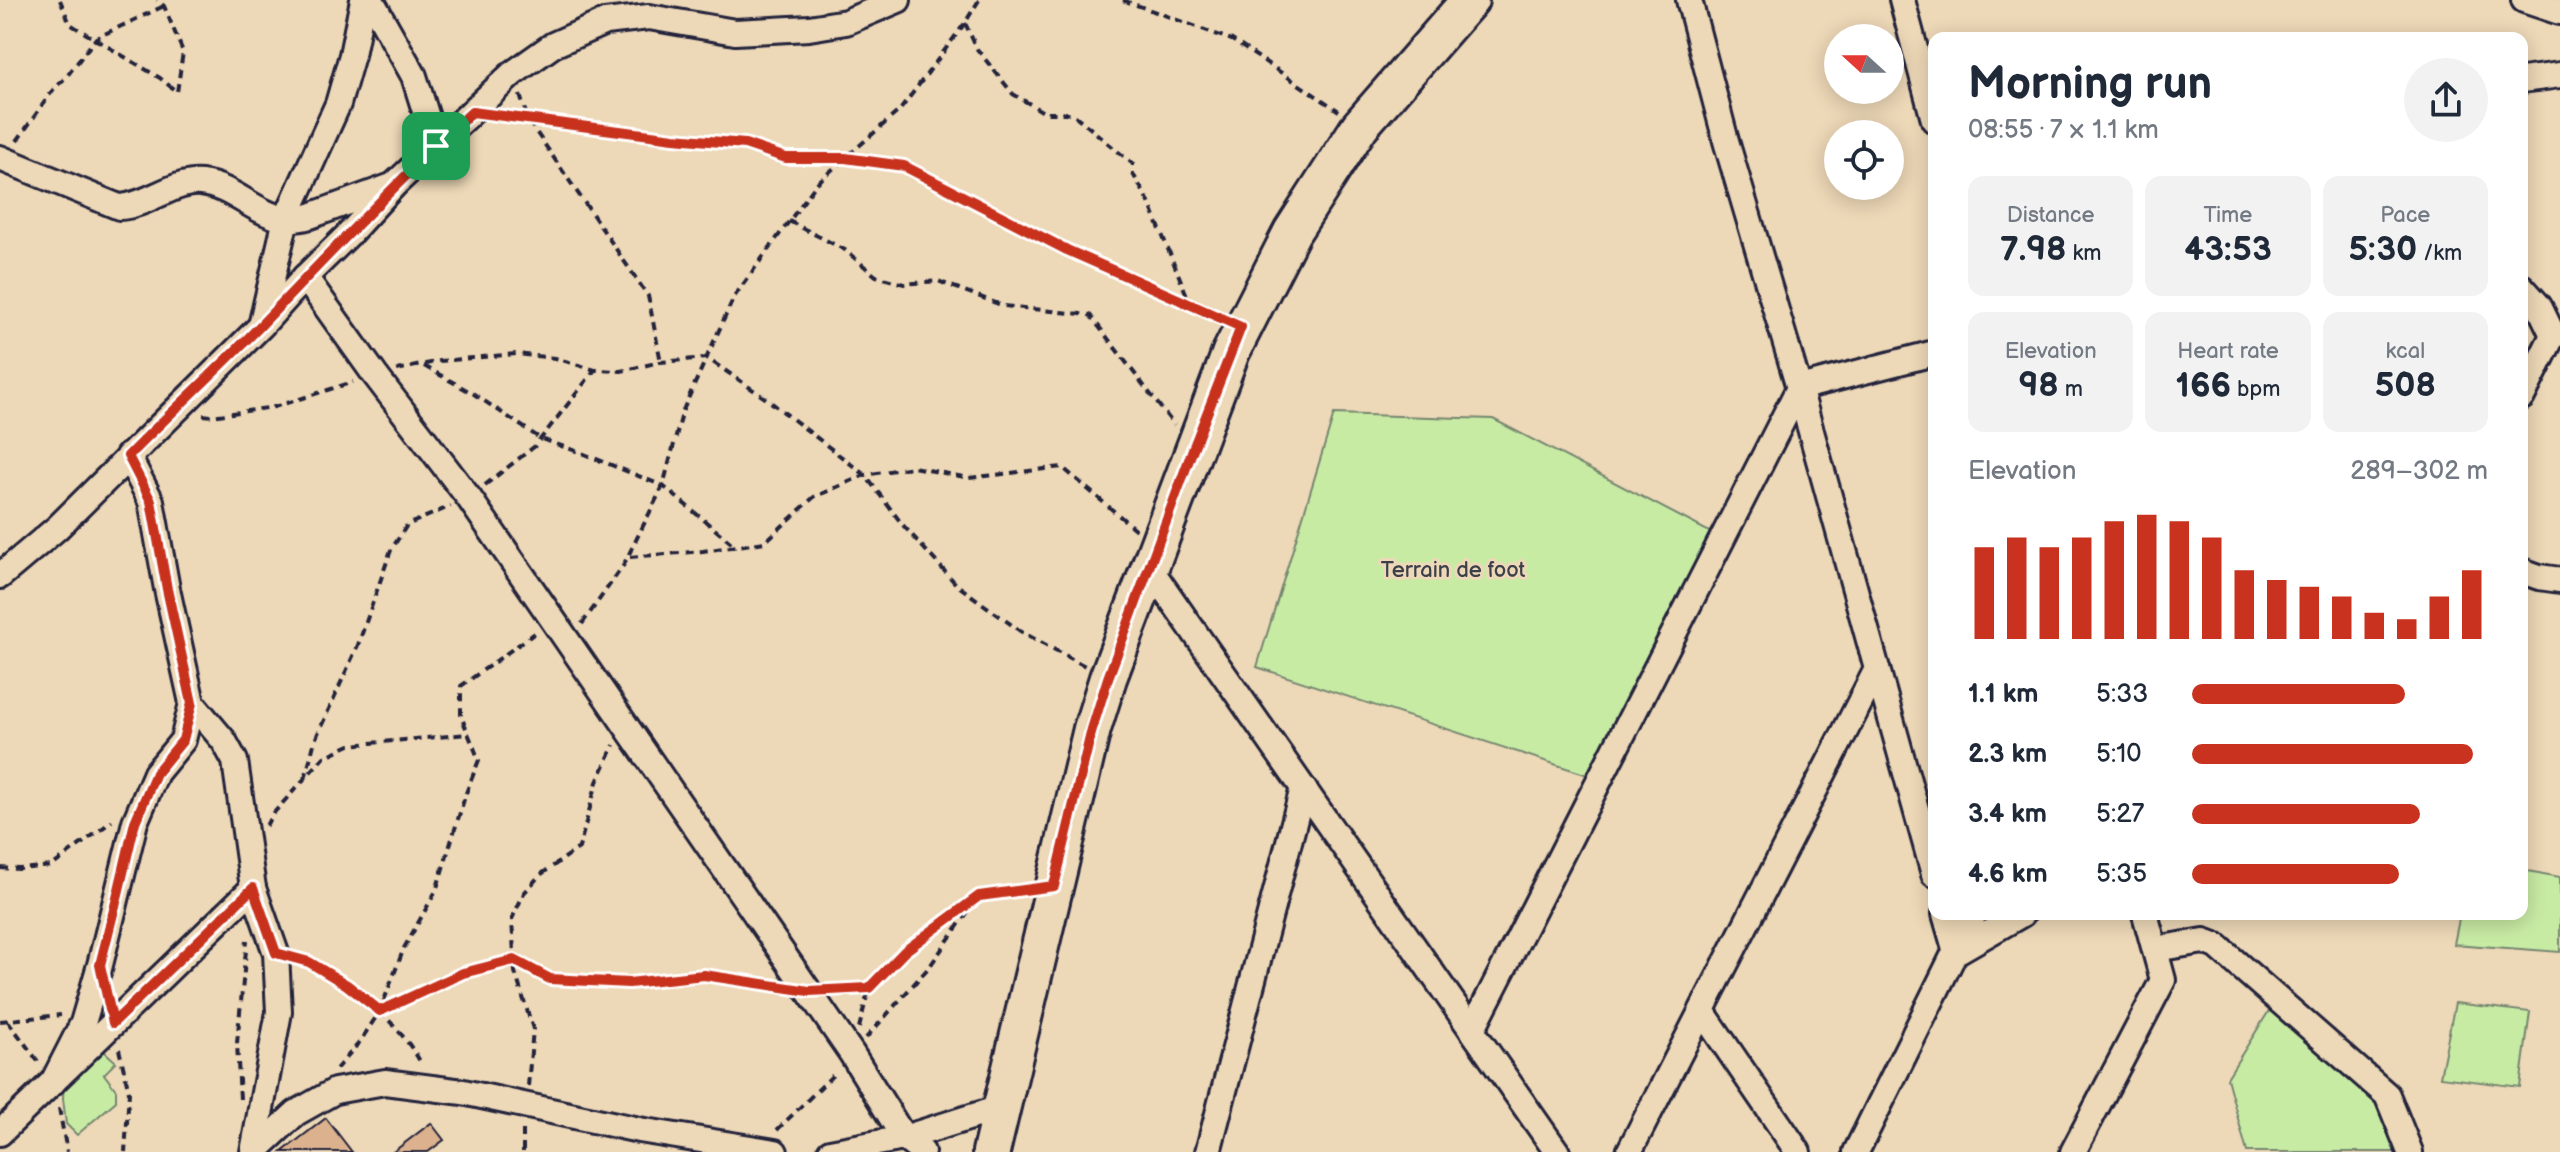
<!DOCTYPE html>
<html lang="en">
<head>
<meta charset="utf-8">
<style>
  :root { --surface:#fff; --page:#f2f2f3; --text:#1f2937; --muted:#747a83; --accent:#c8321e }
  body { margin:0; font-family:"Balsamiq Sans",sans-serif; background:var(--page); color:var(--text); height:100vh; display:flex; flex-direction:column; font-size:30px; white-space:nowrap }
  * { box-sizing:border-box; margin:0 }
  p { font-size:26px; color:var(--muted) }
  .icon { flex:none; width:44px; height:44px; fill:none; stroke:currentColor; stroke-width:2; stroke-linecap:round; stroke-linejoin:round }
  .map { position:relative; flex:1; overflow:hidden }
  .sheet { position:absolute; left:1928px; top:32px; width:600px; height:888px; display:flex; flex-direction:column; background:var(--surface); border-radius:16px; box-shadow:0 4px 20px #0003 }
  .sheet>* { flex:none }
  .needle { width:52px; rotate:291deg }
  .fabs { position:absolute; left:1824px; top:24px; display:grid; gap:16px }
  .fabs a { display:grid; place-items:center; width:80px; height:80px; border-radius:50%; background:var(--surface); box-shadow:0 4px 20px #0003; font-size:40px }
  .pin { position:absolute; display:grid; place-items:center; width:68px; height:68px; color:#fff; margin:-34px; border-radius:16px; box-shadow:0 4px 12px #0006 }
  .round { display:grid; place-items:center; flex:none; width:84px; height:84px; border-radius:42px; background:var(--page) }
  .summary { display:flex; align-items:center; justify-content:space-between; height:136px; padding:0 40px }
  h1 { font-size:44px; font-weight:600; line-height:60px }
  .stats { display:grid; grid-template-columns:repeat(3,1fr); gap:12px; height:136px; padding:8px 40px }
  .stats div { display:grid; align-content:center; border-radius:16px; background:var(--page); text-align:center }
  .stats b { font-size:34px; font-weight:600 }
  .stats small { font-size:22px; font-weight:400 }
  .stats p { font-size:22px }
  .chart { height:224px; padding:16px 40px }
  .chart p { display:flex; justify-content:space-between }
  .chart svg { width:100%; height:144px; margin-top:8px; stroke:var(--accent); stroke-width:6 }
  ul { padding:0 40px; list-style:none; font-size:26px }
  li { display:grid; grid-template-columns:128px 96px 1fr; align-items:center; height:60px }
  li i { height:20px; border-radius:10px; background:var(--accent) }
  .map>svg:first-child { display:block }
</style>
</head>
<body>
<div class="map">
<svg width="2560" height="1152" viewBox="0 0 2560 1152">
  <rect width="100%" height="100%" fill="#edd8b7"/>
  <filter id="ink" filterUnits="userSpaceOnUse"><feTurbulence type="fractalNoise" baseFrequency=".0125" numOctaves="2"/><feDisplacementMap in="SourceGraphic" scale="16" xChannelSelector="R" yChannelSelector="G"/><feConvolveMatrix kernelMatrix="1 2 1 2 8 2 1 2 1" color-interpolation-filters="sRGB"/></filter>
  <g filter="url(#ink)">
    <g fill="#c8eba4" stroke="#758670" stroke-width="2">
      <polygon points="1334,414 1493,419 1723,539 1600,779 1257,667"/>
      <polygon points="2522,870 2560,877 2560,952 2454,944 2460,914 2522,914"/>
      <polygon points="2277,998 2387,1095 2401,1152 2247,1152 2227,1078"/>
      <polygon points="2455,1003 2530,1012 2520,1087 2440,1077"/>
      <polygon points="94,1042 116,1062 104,1074 116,1090 116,1101 77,1135 66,1124 63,1098 65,1070"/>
    </g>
    <g fill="#dcb18d" stroke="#22223b" stroke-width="2">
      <polygon points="326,1118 352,1152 282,1152"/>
      <polygon points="431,1123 444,1140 428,1152 393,1152"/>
    </g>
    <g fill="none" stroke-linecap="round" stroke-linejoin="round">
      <defs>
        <g id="minor">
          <polyline points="371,0 414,76 436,146"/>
          <polyline points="1689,0 1726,141 1799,388 1934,874"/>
          <polyline points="1902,0 1934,120"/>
          <polyline points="2524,0 2560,12"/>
          <polyline points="2522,80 2560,75"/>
          <path d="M0 158 119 207C147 206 175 180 201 183 232 186 255 214 286 219 294 220 303 218 310 216L389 187"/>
          <polyline points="305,277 375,375 469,498 852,1054 904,1138 922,1152"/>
          <polyline points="2522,287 2539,306 2553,335 2522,397"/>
          <polyline points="262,322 286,219 338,104 352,55 363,0"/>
          <polyline points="128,456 151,501 167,589 192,703 224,741 235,761 253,888 276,953 279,1012 253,1152"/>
          <polyline points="1149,567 1557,1152"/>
          <polyline points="2522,571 2539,577 2560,580"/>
          <polyline points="0,576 57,528 262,325 305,277 350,233 395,184 512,74 553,45 605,22 649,17 735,32 809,28 846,22 898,0"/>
          <polyline points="1945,914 1956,952 2022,914"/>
          <polyline points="2155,949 2204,941 2217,946 2387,1095 2410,1152"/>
          <polyline points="1702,1011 1798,1152"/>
          <polyline points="1472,1030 1799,388 1934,353"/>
          <polyline points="53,1082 83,1023 100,965 135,822 156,773 183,740 192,703"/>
          <polyline points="0,1133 253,888"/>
          <polyline points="254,1152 296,1113 335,1091 385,1082 463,1092 639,1130 775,1152"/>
          <polyline points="830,1152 904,1138 1003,1107"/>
          <polyline points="1208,1152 1303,788"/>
          <polyline points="1629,1152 1877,669"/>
          <polyline points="1856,1152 1974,914"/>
          <polyline points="2073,1152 2163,980 2145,914"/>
        </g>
        <polyline id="secondary" points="991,1152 1092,729 1108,678 1231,352 1292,232 1360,126 1470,0"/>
      </defs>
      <use href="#minor" stroke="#22223b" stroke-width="30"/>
      <use href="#secondary" stroke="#22223b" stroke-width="42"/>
      <g stroke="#22223b" stroke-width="4" stroke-dasharray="8 6" stroke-linecap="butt">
        <polyline points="60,0 70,24 160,78 177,92 183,52 164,6 157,0"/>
        <polyline points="1123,0 1232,40 1339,111"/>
        <polyline points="965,23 977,49 1013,94 1045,113 1072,113 1133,164 1133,174 1148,200 1190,303"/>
        <polyline points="520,95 528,120 648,296 661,362"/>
        <polyline points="501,116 745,144 786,158 845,158 904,166 1067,250 1217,317"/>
        <polyline points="17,141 53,90 67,76 96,38 164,6"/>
        <polyline points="789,221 845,250 876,276 904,284 938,281 1004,306 1090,315 1174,425"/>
        <polyline points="424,366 474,394 541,439 579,452 663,486 735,546"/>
        <polyline points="397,370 440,361 516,354 555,358 595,370 621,371 660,362 707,358 768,400 865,475 902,524 957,585 1020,631 1085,666"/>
        <polyline points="203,415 212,416 274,407 353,382"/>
        <polyline points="485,485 535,446 594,371"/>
        <polyline points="630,557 703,551 765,542 814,497 865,475 913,467 969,478 1062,467 1136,530"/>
        <polyline points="582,624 623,566 663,486 683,410 734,297 817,183 900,110 965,23 979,0"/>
        <polyline points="305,779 315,740 358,645 391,550 407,525 451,506"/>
        <polyline points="266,826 271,816 324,757 350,745 469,734"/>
        <polyline points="0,868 19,869 52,866 112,821"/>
        <path d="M297 959C343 971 400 1023 422 1065"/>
        <polyline points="835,989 869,988"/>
        <polyline points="380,1011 463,973 514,960 550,979 629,983 704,975 779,986"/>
        <polyline points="0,1021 61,1015"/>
        <polyline points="8,1021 40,1064"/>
        <polyline points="859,1028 869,988 905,951 974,900"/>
        <polyline points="866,1038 930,966 979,896 1028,889"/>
        <polyline points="119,1049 129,1092 125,1152"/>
        <polyline points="336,1069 359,1043 380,1011 404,948 436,891 466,793 479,760 461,716 461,686 535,633"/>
        <polyline points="528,1086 533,1029 515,972 512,919 524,893 540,875 579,848 597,782 614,745"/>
        <polyline points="240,1099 237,1043 247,940"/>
        <polyline points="59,1108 67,1152"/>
        <polyline points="777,1130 836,1072"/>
        <polyline points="523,1152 523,1127"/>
      </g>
      <use href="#minor" stroke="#edd8b7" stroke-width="24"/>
      <use href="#secondary" stroke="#edd8b7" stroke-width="36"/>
    </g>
  </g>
  <g fill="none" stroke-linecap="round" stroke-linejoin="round" filter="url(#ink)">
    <defs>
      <path id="route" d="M472 112 674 138 745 144 786 158H845L904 166 1067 250 1241 327 1193 449 1108 678 1092 729 1054 886 979 896 905 951 869 988 809 991 704 975 629 983 550 979 514 960 463 973 380 1011 347 985 309 962 276 953 253 888 113 1023 100 965 118 894 135 822 156 773 183 740 192 703 167 589 151 501 128 456C172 411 219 369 262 324 331 252 399 180 472 112Z"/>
    </defs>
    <use href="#route" stroke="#fff" stroke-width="16"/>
    <use href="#route" stroke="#c8321e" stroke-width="10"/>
  </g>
  <g text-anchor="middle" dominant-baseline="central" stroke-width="6" stroke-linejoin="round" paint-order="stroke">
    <g font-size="22" fill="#3b404b" stroke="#edd8b7">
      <text x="1453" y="570">Terrain de foot</text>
    </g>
  </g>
</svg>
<div class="fabs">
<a><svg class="needle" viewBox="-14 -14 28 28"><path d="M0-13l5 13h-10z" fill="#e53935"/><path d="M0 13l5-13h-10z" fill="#747a83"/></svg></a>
<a><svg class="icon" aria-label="locate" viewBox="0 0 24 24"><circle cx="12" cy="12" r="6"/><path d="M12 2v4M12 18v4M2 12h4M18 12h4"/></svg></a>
</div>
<div class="pin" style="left:436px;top:146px;background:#1e9e55"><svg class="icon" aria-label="arrive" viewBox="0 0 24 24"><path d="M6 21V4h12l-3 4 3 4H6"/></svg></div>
<section class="sheet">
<div class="summary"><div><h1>Morning run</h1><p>08:55 · 7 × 1.1 km</p></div><a class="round"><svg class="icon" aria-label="share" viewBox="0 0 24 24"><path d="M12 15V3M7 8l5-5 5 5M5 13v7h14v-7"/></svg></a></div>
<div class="stats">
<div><p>Distance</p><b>7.98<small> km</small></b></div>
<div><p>Time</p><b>43:53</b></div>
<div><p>Pace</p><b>5:30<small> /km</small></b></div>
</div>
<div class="stats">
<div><p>Elevation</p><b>98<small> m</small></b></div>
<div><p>Heart rate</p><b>166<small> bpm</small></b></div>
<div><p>kcal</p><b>508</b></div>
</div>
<div class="chart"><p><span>Elevation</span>289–302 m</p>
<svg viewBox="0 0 160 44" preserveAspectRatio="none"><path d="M5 44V16M15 44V13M25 44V16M35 44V13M45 44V8M55 44V6M65 44V8M75 44V13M85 44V23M95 44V26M105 44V28M115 44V31M125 44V36M135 44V38M145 44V31M155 44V23"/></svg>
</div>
<ul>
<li><b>1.1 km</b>5:33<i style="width:72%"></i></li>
<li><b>2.3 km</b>5:10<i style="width:95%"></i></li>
<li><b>3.4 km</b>5:27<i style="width:77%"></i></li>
<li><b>4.6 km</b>5:35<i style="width:70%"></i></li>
</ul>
</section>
</div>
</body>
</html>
